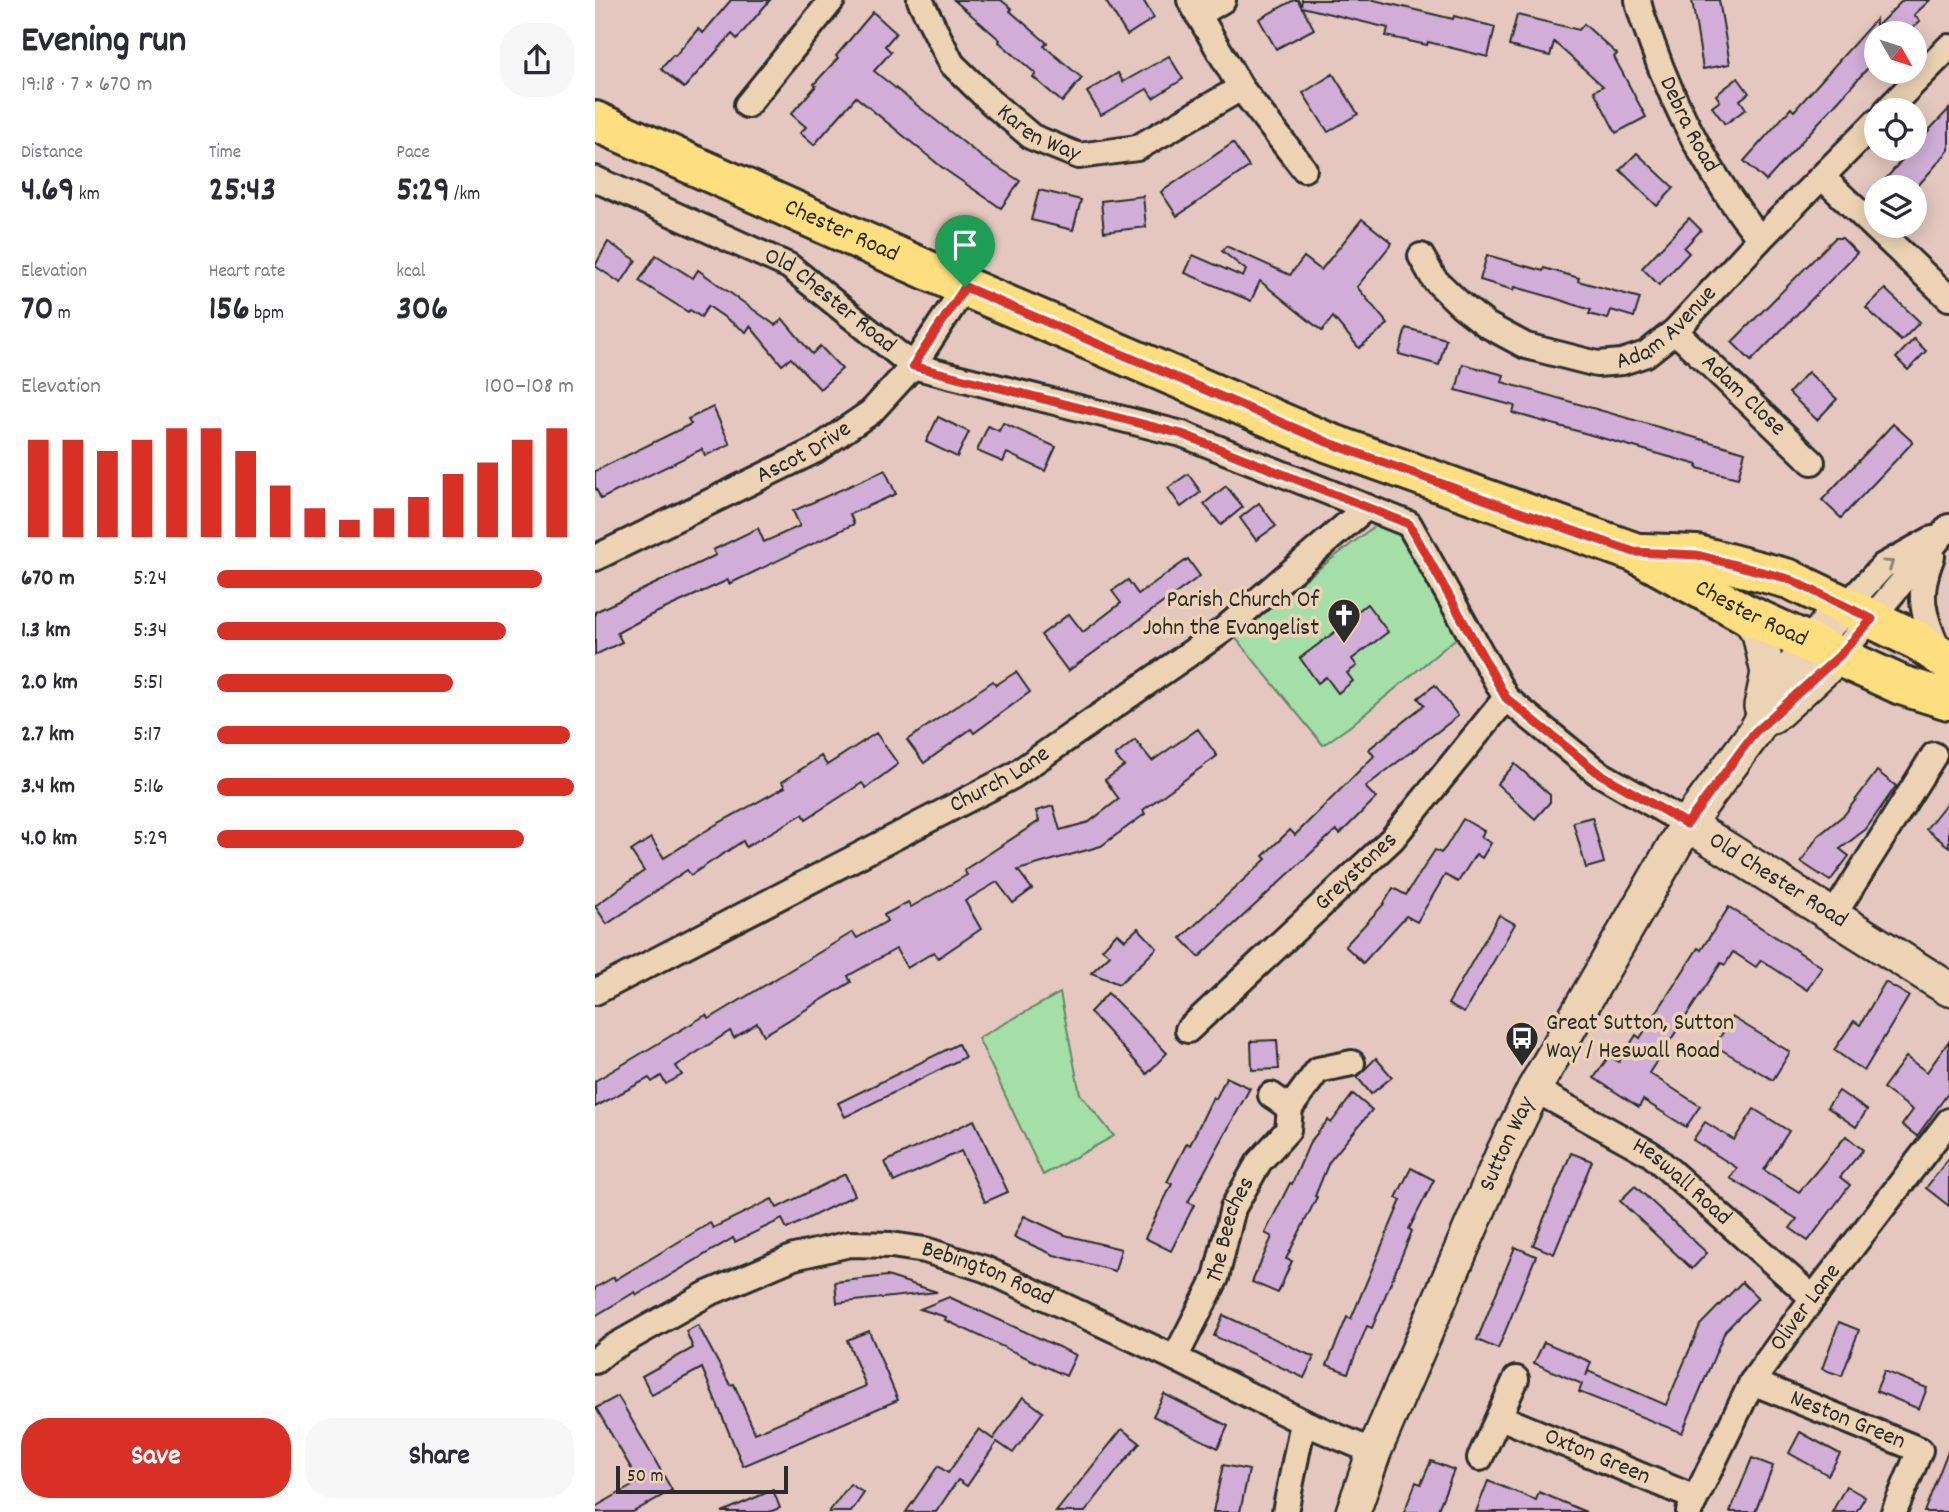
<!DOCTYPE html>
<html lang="en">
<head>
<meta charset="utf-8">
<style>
  :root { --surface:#fff; --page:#f7f7f7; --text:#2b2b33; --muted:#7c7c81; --accent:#d93025 }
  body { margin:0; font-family:Dekko,sans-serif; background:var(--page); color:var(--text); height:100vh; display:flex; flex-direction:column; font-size:26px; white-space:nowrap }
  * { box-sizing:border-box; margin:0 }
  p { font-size:23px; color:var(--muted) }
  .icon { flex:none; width:38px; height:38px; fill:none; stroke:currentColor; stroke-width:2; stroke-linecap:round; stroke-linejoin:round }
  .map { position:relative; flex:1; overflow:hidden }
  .panel { display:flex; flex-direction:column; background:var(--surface); width:595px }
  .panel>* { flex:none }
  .needle { width:46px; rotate:129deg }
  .buttons { position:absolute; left:1269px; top:21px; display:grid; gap:14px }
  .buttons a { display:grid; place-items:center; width:63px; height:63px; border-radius:50%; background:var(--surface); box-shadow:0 4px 18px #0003; font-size:35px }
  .scale { position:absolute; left:21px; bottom:18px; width:172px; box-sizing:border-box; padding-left:7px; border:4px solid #2b2b2b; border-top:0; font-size:19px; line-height:24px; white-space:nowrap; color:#2b2b2b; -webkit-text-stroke:5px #ecd3b4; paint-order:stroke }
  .pin { position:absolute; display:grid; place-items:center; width:60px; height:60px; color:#fff; margin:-72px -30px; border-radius:50% 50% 50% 0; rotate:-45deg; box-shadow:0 0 7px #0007 }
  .pin .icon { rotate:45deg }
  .round { display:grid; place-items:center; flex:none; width:74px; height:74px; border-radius:28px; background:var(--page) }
  .headline { display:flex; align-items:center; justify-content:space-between; height:119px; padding:0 21px }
  h1 { font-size:38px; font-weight:800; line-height:52px }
  .metrics { display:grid; grid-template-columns:repeat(3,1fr); gap:10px; height:119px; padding:7px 21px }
  .metrics div { display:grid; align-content:center }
  .metrics b { font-size:35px; font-weight:800 }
  .metrics small { font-size:19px; font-weight:400 }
  .metrics p { font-size:19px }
  .chart { height:196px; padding:14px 21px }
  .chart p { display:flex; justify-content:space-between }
  .chart svg { width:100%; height:126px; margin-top:7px; stroke:var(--accent); stroke-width:6 }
  .action { display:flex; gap:14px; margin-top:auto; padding:14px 21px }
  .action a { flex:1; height:80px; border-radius:28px; background:var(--accent); color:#fff; font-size:28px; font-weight:800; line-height:80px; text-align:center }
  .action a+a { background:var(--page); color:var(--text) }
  ul { padding:0 21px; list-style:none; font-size:23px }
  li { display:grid; grid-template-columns:112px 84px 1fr; align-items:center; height:52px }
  li i { height:18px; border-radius:9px; background:var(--accent) }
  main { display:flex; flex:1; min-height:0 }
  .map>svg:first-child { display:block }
</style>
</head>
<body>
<main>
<section class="panel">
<div class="headline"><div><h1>Evening run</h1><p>19:18 · 7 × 670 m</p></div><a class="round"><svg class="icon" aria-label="share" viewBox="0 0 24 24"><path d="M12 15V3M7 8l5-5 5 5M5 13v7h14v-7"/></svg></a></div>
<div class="metrics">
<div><p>Distance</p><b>4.69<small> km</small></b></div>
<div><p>Time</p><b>25:43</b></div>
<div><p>Pace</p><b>5:29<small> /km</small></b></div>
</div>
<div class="metrics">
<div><p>Elevation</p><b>70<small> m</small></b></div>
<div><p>Heart rate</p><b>156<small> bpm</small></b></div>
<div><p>kcal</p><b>306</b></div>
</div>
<div class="chart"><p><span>Elevation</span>100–108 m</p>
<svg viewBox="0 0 160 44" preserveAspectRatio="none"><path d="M5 44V10M15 44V10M25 44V14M35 44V10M45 44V6M55 44V6M65 44V14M75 44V26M85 44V34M95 44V38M105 44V34M115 44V30M125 44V22M135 44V18M145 44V10M155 44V6"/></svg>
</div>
<ul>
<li><b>670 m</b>5:24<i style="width:91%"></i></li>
<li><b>1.3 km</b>5:34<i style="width:81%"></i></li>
<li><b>2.0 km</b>5:51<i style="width:66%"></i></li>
<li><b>2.7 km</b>5:17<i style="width:99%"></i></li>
<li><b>3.4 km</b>5:16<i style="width:100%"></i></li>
<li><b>4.0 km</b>5:29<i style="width:86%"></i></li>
</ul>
<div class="action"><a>Save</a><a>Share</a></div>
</section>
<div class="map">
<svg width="1354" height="1512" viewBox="0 0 1354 1512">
  <rect width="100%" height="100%" fill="#e4c8bf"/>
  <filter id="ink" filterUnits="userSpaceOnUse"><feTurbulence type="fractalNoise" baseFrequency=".0143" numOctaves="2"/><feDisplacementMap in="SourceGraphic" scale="14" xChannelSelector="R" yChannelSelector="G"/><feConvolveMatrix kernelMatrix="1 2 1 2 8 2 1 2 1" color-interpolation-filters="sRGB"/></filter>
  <g filter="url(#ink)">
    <g fill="#a3dfa6" stroke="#678568" stroke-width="2">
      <polygon points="782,524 800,529 865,635 754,727 728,745 638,635"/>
      <polygon points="465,993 485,1094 519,1136 448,1175 383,1038"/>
    </g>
    <g fill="#d0aed8" stroke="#2b2b2b" stroke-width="2">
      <polygon points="136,0 175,0 142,39 137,34 89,88 66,69 78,55 80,56 103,29 108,33"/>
      <polygon points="359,0 406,0 417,9 415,11 452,43 449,46 487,78 467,102 438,77 441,74 404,42 405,40"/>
      <polygon points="510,0 548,0 559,18 532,35"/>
      <polygon points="699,0 703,0 706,6 707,0 779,0 858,19 859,16 900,27 893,57 833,42 832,45 791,36 793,28 707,7 719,29 681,49 664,19"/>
      <polygon points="1097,0 1124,0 1135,64 1108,69"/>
      <polygon points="1308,0 1335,0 1319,15 1325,21 1312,33 1281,33 1281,59 1171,181 1149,161 1196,108 1199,111 1281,19 1281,27"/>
      <polygon points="278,12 301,33 290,46 296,52 279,71 388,158 425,181 406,208 349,169 261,97 219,145 205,133 211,127 196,114 221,86 219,84 243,58 241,56"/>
      <polygon points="922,15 984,30 989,24 1022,54 1019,57 1051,117 1021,133 999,91 1008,86 959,42 955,56 914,46"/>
      <polygon points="574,56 588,79 558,98 552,89 506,115 492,92 523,73 528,82"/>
      <polygon points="738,74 763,114 733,132 708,93"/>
      <polygon points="1143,78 1154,93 1145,100 1151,109 1130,124 1117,107 1125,101 1121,95"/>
      <polygon points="1354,109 1354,150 1322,187 1284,187 1316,149 1320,149 1320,145"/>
      <polygon points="638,143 654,167 582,216 566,192"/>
      <polygon points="1042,153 1079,188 1062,206 1025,170"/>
      <polygon points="444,190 486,200 478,230 436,220"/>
      <polygon points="548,196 551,227 509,232 506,201"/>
      <polygon points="1094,218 1106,230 1089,248 1094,253 1064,285 1047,268"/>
      <polygon points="767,219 797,243 762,287 793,324 764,348 738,317 727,331 665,281 656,301 590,273 598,255 648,277 651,270 627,251 631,246 695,275 709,257 726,270"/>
      <polygon points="1240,238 1247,238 1262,253 1156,361 1137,342"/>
      <polygon points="13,242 41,260 26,283 0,266"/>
      <polygon points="61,255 98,278 103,270 180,325 188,319 217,354 225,346 247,369 225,389 196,358 187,365 155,326 151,332 113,306 106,317 95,310 93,312 44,281"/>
      <polygon points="892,255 948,271 949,268 984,278 983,281 1045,298 1039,317 1016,310 1013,319 994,314 996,310 959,298 920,287 919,290 885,280"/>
      <polygon points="1290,289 1325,322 1306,341 1271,308"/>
      <polygon points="811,328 851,339 844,365 804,354"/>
      <polygon points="1319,339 1331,351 1313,370 1301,358"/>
      <polygon points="868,364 909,375 907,382 1150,452 1143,478 1102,468 1103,465 918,413 920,406 861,390"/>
      <polygon points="1213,372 1242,399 1222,420 1194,393"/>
      <polygon points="118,407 135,444 110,456 107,449 6,499 0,487 0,471 96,424 93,419"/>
      <polygon points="343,417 374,432 362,457 331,442"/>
      <polygon points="408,423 461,447 450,471 412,453 408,462 382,451 393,426 404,431"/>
      <polygon points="1298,424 1318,442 1246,518 1227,500"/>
      <polygon points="290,470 301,494 255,514 259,524 134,584 133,580 54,616 22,633 27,642 0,655 0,612 121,555 118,550 163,528 169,542 205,526 198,511"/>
      <polygon points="593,474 606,492 586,507 573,488"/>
      <polygon points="631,486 648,507 626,525 609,504"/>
      <polygon points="664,503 681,526 661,540 645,518"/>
      <polygon points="593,559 605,576 473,671 446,635 474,614 488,632 526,603 517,591 533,580 543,594"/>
      <polygon points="772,604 793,632 757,659 762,666 752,673 758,681 743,693 731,677 723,683 705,658 756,620 754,618"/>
      <polygon points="421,672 435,692 379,733 376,729 329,763 312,740 398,681 401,685"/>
      <polygon points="840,685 863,716 770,787 781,798 745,834 741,830 604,957 586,938 671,859 668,856 695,830 700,835 779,756 774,749 829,705 823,698"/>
      <polygon points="603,729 622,756 548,810 550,814 506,846 423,870 437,889 418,903 402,882 370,901 386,929 343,958 339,952 312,968 301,949 253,976 256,982 169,1035 162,1023 139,1038 135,1031 81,1066 87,1075 71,1084 66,1076 57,1082 54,1078 0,1107 0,1081 111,1015 114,1019 258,932 262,938 292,921 289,915 313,902 316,907 372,875 369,870 444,821 441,811 458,806 465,830 494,822 524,799 510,780 529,766 520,756 540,740 557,761"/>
      <polygon points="281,733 303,764 271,788 267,783 211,819 208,814 151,847 148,841 96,875 92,870 12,924 0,906 49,871 36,851 56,838 69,858 120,825 190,787 187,782 226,756 232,765"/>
      <polygon points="920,764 955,795 955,802 940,819 902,784"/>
      <polygon points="1282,771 1301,786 1271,829 1245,849 1254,856 1235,881 1206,862 1223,836 1250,814"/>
      <polygon points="1354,800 1354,847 1331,829"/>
      <polygon points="997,817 1009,863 991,868 978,822"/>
      <polygon points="868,819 889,831 886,837 896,843 887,858 881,854 863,882 850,875 822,922 811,916 768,963 750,946 788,905 798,888 811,895 840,850 846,853 851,847"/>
      <polygon points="1134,907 1227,967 1212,990 1166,960 1161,967 1138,952 1130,965 1126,963 1054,1073 1105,1106 1091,1127 1048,1100 1044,1107 999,1078 1014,1056 1024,1062 1041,1035 1045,1038 1103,948 1106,950"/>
      <polygon points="904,915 920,924 869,1013 853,1004"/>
      <polygon points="543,928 562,948 549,961 524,984 496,973 515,955 507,949 522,933 530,940"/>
      <polygon points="1290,982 1314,996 1269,1071 1239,1050 1259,1021 1265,1025"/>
      <polygon points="513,993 572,1053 552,1074 495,1012"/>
      <polygon points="1137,1017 1195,1052 1178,1080 1120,1046"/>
      <polygon points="682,1040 684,1069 657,1070 656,1041"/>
      <polygon points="1354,1041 1354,1092 1322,1136 1307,1125 1318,1110 1288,1088 1311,1057 1332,1072"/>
      <polygon points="363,1044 370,1057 250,1117 243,1103"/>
      <polygon points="781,1058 797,1077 776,1094 762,1077"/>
      <polygon points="631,1077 655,1088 593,1202 599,1205 576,1251 550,1238 577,1184 572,1182 592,1143 595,1145 618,1097 621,1099"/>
      <polygon points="1244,1091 1272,1110 1261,1127 1232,1107"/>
      <polygon points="758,1094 777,1110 734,1162 720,1196 722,1197 691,1259 697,1261 683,1293 657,1282 677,1237 670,1233 695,1183 697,1184 715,1142 733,1120 736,1123"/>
      <polygon points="1159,1109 1194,1131 1169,1170 1204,1192 1251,1136 1268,1150 1245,1177 1255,1185 1213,1241 1195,1228 1202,1219 1135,1178 1142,1168 1098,1140 1110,1122 1139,1140"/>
      <polygon points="379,1120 413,1192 390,1202 366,1151 299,1182 290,1162"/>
      <polygon points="976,1153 997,1161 959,1254 938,1245"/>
      <polygon points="1354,1158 1354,1206 1331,1188"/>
      <polygon points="816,1168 839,1180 814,1229 817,1231 777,1328 772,1326 753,1373 732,1365 752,1317 756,1319 806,1200 801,1198"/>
      <polygon points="250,1174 260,1195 192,1229 187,1219 140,1242 138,1238 42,1295 40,1292 0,1316 0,1288 19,1277 20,1280 115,1223 118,1228 177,1199 182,1208"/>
      <polygon points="1040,1186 1112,1253 1097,1269 1025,1201"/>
      <polygon points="429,1216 470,1235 526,1249 520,1271 459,1255 419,1237"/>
      <polygon points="920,1247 941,1256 903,1349 882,1340"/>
      <polygon points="292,1276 342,1292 242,1303 240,1282"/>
      <polygon points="1147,1282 1163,1298 1130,1331 1087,1433 984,1392 987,1384 939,1363 949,1342 996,1362 991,1376 993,1371 1071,1405 1105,1325"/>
      <polygon points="354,1297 481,1355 471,1376 350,1320 351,1317 325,1309"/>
      <polygon points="628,1315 719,1357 709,1378 619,1336"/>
      <polygon points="1244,1322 1264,1330 1247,1376 1227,1369"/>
      <polygon points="103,1325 135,1385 139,1384 160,1433 271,1386 252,1340 274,1331 303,1400 148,1466 107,1368 57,1395 47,1376 98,1348 91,1331"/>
      <polygon points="1289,1371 1332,1388 1324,1409 1281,1391"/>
      <polygon points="569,1394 633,1426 623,1448 558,1416"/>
      <polygon points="23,1396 77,1490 38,1512 0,1512 0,1507 44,1482 1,1408"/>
      <polygon points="428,1397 448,1412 418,1453 402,1442 372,1486 363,1480 341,1512 311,1512 343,1466 353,1473 384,1429 398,1439"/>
      <polygon points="527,1429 545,1443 529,1462 490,1512 461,1512"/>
      <polygon points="1205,1432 1245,1454 1233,1475 1194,1453"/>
      <polygon points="1354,1452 1354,1512 1329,1512 1353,1451"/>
      <polygon points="1157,1458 1178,1466 1160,1512 1135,1512"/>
      <polygon points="836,1461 859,1470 842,1512 809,1512 821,1482 826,1484"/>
      <polygon points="628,1465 654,1470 645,1512 618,1512"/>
      <polygon points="893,1481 941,1500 944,1492 991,1512 881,1512"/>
      <polygon points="255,1484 269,1493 256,1512 234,1512"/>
      <polygon points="1251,1486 1270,1497 1261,1512 1237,1512"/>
      <polygon points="178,1490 185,1508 174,1512 127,1512"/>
    </g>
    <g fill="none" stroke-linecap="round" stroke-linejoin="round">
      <defs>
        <g id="street">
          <path id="s1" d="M325 0 357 64 397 103 437 137 484 156 542 148 646 88"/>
          <polyline points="595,0 646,88 709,169"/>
          <path id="s2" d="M1043 0C1045 14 1052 28 1056 41 1081 113 1118 180 1165 239"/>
          <polyline points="603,15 628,0"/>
          <polyline points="152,105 237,0"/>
          <polyline points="1292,110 1354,47"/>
          <polyline points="1227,177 1354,298"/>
          <path id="s3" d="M0 179 194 266 318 366 587 434 814 524 911 698 1002 772 1092 824"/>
          <path id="s4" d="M826 256 839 279 866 305 892 325 931 346 1002 364 1027 362 1051 354 1080 331 1165 239 1281 122"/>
          <path id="s5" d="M1080 331 1217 462"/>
          <path d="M1337 556C1320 598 1329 615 1345 655"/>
          <path id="s6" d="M0 558 221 450 276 412 318 366 370 287"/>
          <polyline points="1251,606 1288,566 1337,539"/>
          <polyline points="1244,656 1354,527"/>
          <polyline points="1238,916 1339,755"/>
          <path id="s7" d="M0 992 418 776 627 631 772 507"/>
          <path id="s8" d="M593 1030 797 839 911 698"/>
          <path id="s9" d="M939 1089 1056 1154 1218 1298"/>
          <polyline points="676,1095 695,1108"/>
          <path id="s10" d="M580 1358 621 1278 638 1208 664 1162 693 1130 695 1108 723 1070 757 1063"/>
          <path id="s11" d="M0 1361 13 1350 112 1294 199 1257 255 1244 296 1245 330 1250 390 1269 580 1358 708 1422 779 1452"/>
          <path id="s12" d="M1157 1382 1325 1450 1299 1512"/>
          <path id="s13" d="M905 1417 1100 1498"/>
          <polyline points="885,1458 921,1379"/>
          <polyline points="690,1512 708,1422"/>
          <path id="s14" d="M1094 1512 1157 1382 1218 1298 1354 1121"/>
        </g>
        <g id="secondary">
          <polyline points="1151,614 1164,633 1173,673 1166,706"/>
          <polyline points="1177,717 1244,656"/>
          <path id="s15" d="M1092 824 1354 989"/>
          <path id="s16" d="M758 1512 779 1452 908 1153 939 1089 1092 824 1160 732 1190 677 1232 624 1251 606"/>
        </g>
        <g id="primary">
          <path id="s17" d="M0 121 370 287 732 442 1039 552 1151 614 1306 685 1354 700"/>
          <polyline points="1048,553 1102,555 1194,579 1323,641 1354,662"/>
        </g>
      </defs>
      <use href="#street" stroke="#2b2b2b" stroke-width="30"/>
      <use href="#secondary" stroke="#2b2b2b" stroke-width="38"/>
      <use href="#primary" stroke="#2b2b2b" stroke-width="44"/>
      <use href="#street" stroke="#ecd3b4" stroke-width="24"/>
      <use href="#secondary" stroke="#ecd3b4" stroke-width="33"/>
      <use href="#primary" stroke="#fedf80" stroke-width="38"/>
    </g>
    <defs><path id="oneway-chevron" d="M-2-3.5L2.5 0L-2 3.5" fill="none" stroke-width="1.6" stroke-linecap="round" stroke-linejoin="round" transform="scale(1.75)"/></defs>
    <use stroke="#8c7f70" href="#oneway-chevron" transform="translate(1294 564) rotate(-34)"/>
  </g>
  <g fill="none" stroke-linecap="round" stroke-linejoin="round" filter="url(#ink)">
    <defs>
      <polygon id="route" points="370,287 732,442 919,510 1039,552 1102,555 1194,579 1277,619 1244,656 1160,732 1092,824 1002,772 911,698 814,524 587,434 318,366"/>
    </defs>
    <use href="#route" stroke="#fff" stroke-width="14"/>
    <use href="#route" stroke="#d93025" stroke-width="9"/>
  </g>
  <defs>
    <symbol id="church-pin" viewBox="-11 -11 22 30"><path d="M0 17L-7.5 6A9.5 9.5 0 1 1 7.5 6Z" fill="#2b2b2b" stroke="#ecd3b4"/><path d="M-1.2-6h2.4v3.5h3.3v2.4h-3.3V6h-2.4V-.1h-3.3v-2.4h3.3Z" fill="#fff"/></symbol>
    <symbol id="bus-pin" viewBox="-11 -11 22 30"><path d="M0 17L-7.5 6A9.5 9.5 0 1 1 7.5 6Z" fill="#2b2b2b" stroke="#ecd3b4"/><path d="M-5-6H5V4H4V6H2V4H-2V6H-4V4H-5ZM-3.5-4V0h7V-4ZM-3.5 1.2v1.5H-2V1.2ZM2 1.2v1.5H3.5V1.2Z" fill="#fff"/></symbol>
  </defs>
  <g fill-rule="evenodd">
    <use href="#church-pin" x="730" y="596" width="38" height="52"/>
    <use href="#bus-pin" x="908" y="1019" width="38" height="52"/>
  </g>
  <g text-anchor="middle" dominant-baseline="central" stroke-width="7" stroke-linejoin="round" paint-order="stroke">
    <g font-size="24" fill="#2b2b2b" stroke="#ecd3b4">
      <text stroke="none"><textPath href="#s2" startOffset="135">Debra Road</textPath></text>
      <text stroke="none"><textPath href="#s1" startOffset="184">Karen Way</textPath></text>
      <text stroke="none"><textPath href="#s17" startOffset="270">Chester Road</textPath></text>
      <text stroke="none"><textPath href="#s3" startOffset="266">Old Chester Road</textPath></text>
      <text stroke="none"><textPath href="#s4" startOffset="296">Adam Avenue</textPath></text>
      <text stroke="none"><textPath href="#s5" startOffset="94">Adam Close</textPath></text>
      <text stroke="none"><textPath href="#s6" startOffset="234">Ascot Drive</textPath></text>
      <text stroke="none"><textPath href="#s17" startOffset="1258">Chester Road</textPath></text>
      <text stroke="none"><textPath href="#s7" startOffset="457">Church Lane</textPath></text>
      <text stroke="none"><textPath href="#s8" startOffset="231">Greystones</textPath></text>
      <text stroke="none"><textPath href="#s15" startOffset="107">Old Chester Road</textPath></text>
      <text stroke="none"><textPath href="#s16" startOffset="399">Sutton Way</textPath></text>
      <text stroke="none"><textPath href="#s9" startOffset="175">Heswall Road</textPath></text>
      <text stroke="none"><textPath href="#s10" startOffset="140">The Beeches</textPath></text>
      <text stroke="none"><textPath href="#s11" startOffset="425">Bebington Road</textPath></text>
      <text stroke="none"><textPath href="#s14" startOffset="236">Oliver Lane</textPath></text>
      <text stroke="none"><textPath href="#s12" startOffset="103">Neston Green</textPath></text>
      <text stroke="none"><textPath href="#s13" startOffset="105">Oxton Green</textPath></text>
    </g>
    <g font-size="24" fill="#2b2b2b" stroke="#ecd3b4" text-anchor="end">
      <text x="724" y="601">Parish Church Of<tspan x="724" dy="28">John the Evangelist</tspan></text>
      <text x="951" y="1024" text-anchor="start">Great Sutton, Sutton<tspan x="951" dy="28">Way / Heswall Road</tspan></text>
    </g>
  </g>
</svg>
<div class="buttons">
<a><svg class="needle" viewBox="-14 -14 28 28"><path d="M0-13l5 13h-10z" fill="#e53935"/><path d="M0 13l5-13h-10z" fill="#7c7c81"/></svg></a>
<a><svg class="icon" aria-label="locate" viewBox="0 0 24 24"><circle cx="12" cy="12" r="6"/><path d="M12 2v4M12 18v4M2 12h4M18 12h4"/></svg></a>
<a><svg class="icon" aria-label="layers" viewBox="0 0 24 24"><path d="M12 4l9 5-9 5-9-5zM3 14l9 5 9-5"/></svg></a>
</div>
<div class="scale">50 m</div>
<div class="pin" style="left:370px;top:287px;background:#1e9e55"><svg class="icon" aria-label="arrive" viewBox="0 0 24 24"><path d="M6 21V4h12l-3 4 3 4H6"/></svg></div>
</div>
</main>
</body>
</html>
